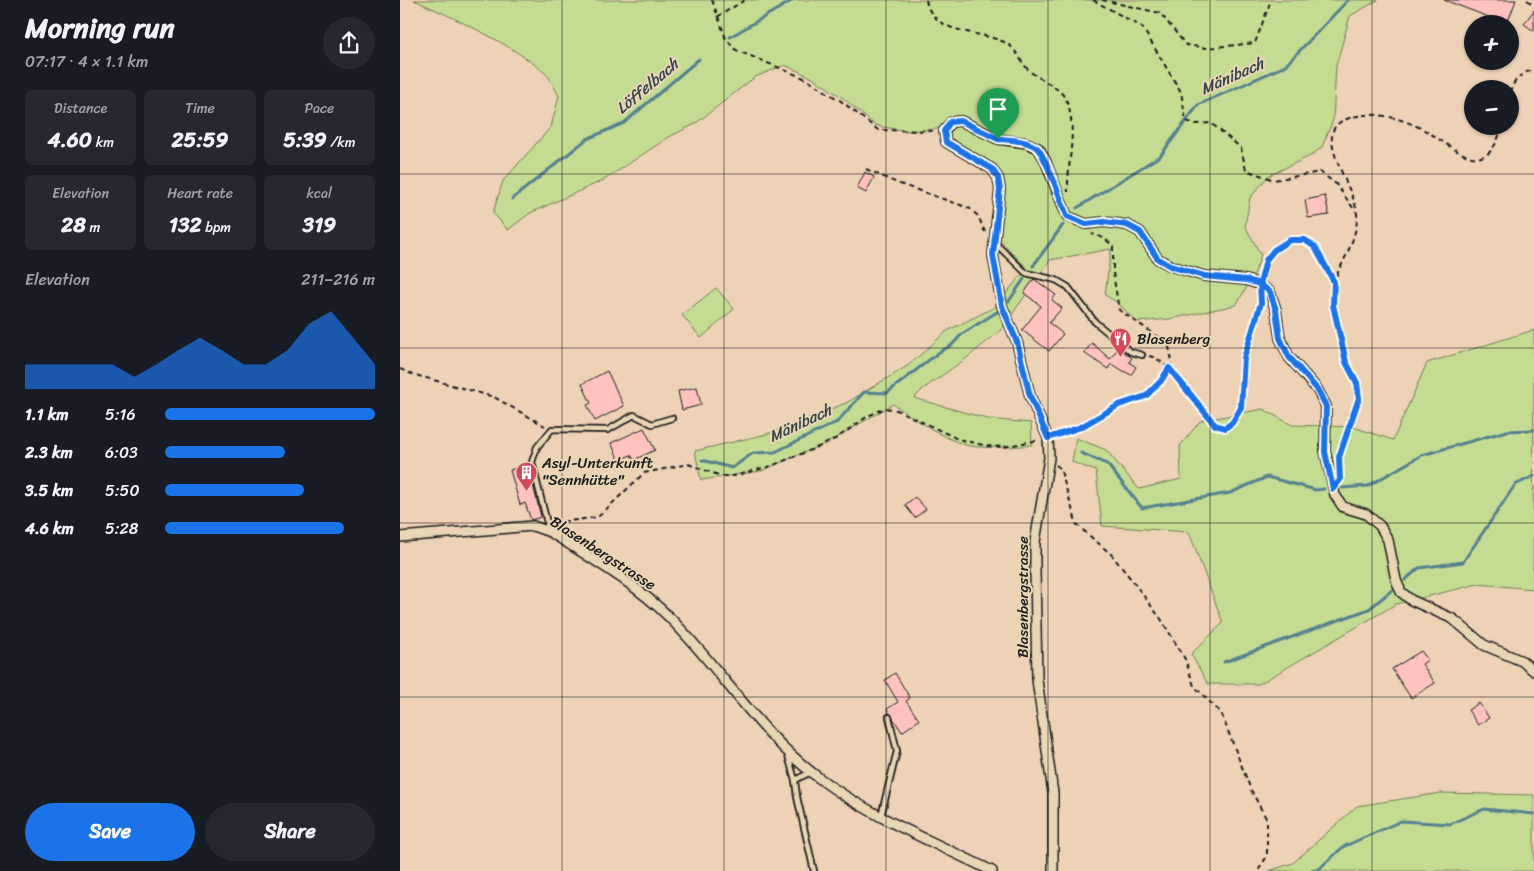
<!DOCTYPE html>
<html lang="en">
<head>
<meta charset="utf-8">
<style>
  :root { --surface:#171b24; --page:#242831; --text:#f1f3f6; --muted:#9ea1a6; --accent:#1a73e8 }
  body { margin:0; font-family:Sriracha,sans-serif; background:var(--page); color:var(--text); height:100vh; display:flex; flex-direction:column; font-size:19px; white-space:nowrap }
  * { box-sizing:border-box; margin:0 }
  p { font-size:16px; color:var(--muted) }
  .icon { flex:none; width:28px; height:28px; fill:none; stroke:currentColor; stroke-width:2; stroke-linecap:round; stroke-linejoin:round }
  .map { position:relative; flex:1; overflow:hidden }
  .panel { display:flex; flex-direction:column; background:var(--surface); width:400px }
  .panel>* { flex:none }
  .tools { position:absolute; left:1064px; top:15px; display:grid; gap:10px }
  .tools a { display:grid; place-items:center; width:55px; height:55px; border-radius:50%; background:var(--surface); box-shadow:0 1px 4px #0004; font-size:25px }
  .pin { position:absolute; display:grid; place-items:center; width:42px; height:42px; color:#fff; margin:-51px -21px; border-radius:50% 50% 50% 0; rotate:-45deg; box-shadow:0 0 5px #0007 }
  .pin .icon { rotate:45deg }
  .round { display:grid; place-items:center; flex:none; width:52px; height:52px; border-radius:26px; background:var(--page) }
  .head { display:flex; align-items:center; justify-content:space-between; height:85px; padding:0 25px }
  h1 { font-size:28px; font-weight:700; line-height:38px }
  .metrics { display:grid; grid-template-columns:repeat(3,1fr); gap:8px; height:85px; padding:5px 25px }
  .metrics div { display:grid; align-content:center; border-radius:8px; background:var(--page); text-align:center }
  .metrics b { font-size:21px; font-weight:700 }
  .metrics small { font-size:14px; font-weight:400 }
  .metrics p { font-size:14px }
  .chart { height:140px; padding:10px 25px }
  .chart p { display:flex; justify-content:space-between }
  .chart svg { width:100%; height:90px; margin-top:5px; fill:var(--accent); opacity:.7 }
  .primary-button { display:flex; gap:10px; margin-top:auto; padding:10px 25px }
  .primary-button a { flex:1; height:58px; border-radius:30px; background:var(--accent); color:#fff; font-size:20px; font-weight:700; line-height:58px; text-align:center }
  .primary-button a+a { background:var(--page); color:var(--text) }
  ul { padding:0 25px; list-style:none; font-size:16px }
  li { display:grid; grid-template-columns:80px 60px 1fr; align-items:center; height:38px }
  li i { height:12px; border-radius:6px; background:var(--accent) }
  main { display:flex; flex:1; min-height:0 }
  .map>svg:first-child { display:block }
</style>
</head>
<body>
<main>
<section class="panel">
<div class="head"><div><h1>Morning run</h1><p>07:17 · 4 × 1.1 km</p></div><a class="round"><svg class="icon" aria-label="share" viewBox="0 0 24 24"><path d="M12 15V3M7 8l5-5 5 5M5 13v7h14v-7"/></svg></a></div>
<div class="metrics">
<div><p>Distance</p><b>4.60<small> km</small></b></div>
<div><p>Time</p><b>25:59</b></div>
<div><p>Pace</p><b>5:39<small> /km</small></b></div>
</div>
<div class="metrics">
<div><p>Elevation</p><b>28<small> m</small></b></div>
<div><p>Heart rate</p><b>132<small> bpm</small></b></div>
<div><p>kcal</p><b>319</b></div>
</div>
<div class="chart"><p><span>Elevation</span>211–216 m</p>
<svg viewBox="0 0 160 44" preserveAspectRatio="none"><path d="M0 44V32L10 32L20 32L30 32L40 32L50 38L60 32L70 25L80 19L90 25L100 32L110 32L120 25L130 12L140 6L150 19L160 32V44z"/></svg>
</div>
<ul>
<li><b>1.1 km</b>5:16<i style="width:100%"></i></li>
<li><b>2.3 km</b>6:03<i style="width:57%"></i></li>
<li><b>3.5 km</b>5:50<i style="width:66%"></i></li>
<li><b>4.6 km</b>5:28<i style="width:85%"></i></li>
</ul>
<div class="primary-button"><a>Save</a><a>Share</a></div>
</section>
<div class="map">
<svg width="1134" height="871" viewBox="0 0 1134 871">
  <rect width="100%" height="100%" fill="#edd2b6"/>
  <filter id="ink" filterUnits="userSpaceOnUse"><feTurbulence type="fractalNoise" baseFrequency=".02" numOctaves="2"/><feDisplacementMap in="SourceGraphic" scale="10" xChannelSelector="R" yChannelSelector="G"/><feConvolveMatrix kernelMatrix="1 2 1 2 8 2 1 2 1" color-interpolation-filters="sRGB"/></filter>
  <g filter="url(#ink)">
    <g fill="#c4dc92" stroke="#707c57">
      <path d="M14 0H978L950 16 936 66 933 120 922 147 912 155 868 176 850 198 845 226 861 255 854 275 836 305 770 319 736 322 718 303 705 295 711 249 650 260 601 330 568 357 523 389 514 398 588 419 631 423 632 445C612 447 590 449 570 446 546 441 513 417 493 404L431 441 361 471 301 480 295 451 371 433 446 403 509 365 547 331 595 307 627 268 600 240 597 229 604 186 603 177 593 165 560 148 550 138 551 128 562 126 607 144 632 150 642 158 651 187V195L660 191 645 147 597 134 552 118 537 129 509 131 483 127 475 125 443 98 413 78 385 65 355 77 295 124 269 137 204 180 130 213 108 230 93 213 103 181 151 127 159 96C155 89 151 78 145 73 114 45 52 17 14 0Z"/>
      <polygon points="316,288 334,309 301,338 282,315"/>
      <polygon points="1134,330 1133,589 1078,584 996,604 859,684 808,684 791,654 823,623 789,532 702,526 696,471 672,462 676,438 706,450 739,489 781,479 780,446 800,421 863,409 892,425 953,427 993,440 1027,363"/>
      <polygon points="1041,793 1134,795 1134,871 869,871 893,863 957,806"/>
    </g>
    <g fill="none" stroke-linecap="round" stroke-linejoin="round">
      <g stroke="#55828f" stroke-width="3">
        <polyline points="330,37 393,0"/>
        <polyline points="112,199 187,139 224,123 299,59"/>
        <polyline points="677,208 760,156 798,105 885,66 948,0"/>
        <polyline points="633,266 663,225"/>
        <polyline points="609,301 624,279"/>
        <polyline points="681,453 707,464 742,508 830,493 867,477 916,490 924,489"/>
        <polyline points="302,460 332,468 353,453 375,452 437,422 464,392 487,393 538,353 552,345 562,334 597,312"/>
        <polyline points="942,488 968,486 1022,455 1107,431 1134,430"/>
        <polyline points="1005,580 1019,568 1063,562 1115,485 1134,476"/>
        <polyline points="824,662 969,609 992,590"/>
        <polyline points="912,871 919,869 943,847 1001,821 1050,824 1084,809 1134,814"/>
      </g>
    </g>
    <g fill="#ffc2bf" stroke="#1c1c1c">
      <polygon points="1044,0 1116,0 1107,24"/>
      <polygon points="1134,10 1134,31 1124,24"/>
      <polygon points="465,172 474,177 466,193 457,188"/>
      <polygon points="925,196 929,215 908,218 905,200"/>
      <polygon points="634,279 656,295 652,300 662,308 649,323 663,334 649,351 622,330 641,306 624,293"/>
      <polygon points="692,343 710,359 718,348 732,358 729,362 736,367 731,375 711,364 708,369 684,353"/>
      <polygon points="207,371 224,406 195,421 187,405 191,403 182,384"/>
      <polygon points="297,387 301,405 282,410 278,391"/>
      <polygon points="244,428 255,450 234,460 231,455 219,460 211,443"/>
      <polygon points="128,465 141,517 131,520 125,503 120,505 110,470"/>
      <polygon points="515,497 526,509 515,518 505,505"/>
      <polygon points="1021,651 1028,660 1022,664 1035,683 1011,698 992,669"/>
      <polygon points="495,673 510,698 506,701 519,720 502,732 487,709 498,702 485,680"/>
      <polygon points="1079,703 1089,718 1078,725 1068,710"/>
    </g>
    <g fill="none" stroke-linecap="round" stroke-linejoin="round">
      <defs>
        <g id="lane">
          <polyline points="595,243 626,273 656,280 668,287 695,322 731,352 742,355"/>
          <polyline points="149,531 132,462 137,447 152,429 208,430 234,415 252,424 272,418"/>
          <polyline points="387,752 395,780"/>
          <polyline points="411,772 395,780 397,797 414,871"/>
          <polyline points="481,816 497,751 489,717"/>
        </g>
        <g id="street">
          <path d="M0 537 133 526 150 532C191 558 235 583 270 618 321 669 360 735 419 778 471 817 534 842 592 871"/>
          <polyline points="653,871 653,793 637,680 635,570 635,542 649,458 648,438 630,396 617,342 602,306 593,255 600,189 598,178 592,169 546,142 544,131 551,122 561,121 598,139 627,143 638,148 645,160 667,216 686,224 704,222 727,225 740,232 758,259 771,266 804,276 846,280 859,284 870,292 876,310 880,338 889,357 917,389 926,406 925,451 935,495 943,507 966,514 980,526 988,540 996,580 1001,592 1011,600 1053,619 1084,645 1122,661 1134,671"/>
        </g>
      </defs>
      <use href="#lane" stroke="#1c1c1c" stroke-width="8"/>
      <use href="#street" stroke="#1c1c1c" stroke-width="12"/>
      <g stroke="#1c1c1c" stroke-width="2" stroke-dasharray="5 4" stroke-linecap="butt">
        <polyline points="312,0 326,39 336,50 404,78 441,101 478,130 536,131"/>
        <path d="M526 0C533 37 582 29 608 44 618 51 622 66 632 73 645 82 664 89 668 105 677 134 667 163 668 192"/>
        <polyline points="693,0 742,27 781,92 786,121 796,124 811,123 841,148 846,170 874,180 920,172 936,184 956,212"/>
        <polyline points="702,0 760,13 786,45 806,48 855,43 871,0"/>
        <polyline points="1127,0 1134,5"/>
        <polyline points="317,17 345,0"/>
        <path d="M1110 93C1114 79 1120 74 1134 69"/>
        <polyline points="466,169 497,183 569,208 578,216 585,232"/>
        <path d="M861 276C863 271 863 266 866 261 873 244 901 231 915 247 923 256 928 271 934 282"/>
        <path d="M749 356C769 359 802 409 815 425L825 427 832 423 841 408 844 358 861 303 860 296"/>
        <polyline points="0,369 12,374 94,397 145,426"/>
        <polyline points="656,435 681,427 719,405 746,396 761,381 769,369 772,361 769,347 760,338 719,310 713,273 713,246 704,238 692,234"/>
        <polyline points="656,465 660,468 677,525 711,554 731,579 761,619 785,659 794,686 821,713 851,790 867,820 867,856 858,871"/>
        <path d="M941 475C941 468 939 462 940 456 943 436 961 416 959 395 957 382 951 375 947 363 938 342 933 308 934 285 934 278 939 271 942 264 949 250 958 231 957 214 956 191 916 139 939 123 964 107 1002 117 1026 131 1057 149 1087 183 1102 126"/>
        <polyline points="154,523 198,517 244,473 288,464 321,476 334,476 371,466 421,446 437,438 468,416 485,408 497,410 558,439 587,446 603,447 639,440"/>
      </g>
      <use href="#lane" stroke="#e9d6b4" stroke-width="4.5"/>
      <use href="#street" stroke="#e9d6b4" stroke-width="9"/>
    </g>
  </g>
  <g fill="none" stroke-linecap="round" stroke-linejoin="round" filter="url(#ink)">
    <defs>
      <path id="route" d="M598 139 561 121 550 122 544 131 546 142 592 169 598 178 600 189 593 255 602 306 617 342 630 396 648 438 681 427 719 405 746 396 761 381 769 368 815 425 825 428 832 423 841 408 844 358 861 303 860 284 866 260 874 250 890 240H905L915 247 934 282 933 305 946 362 957 383 959 398 939 457 940 480 933 489 925 452 926 406 917 389 889 357 880 338 876 310 870 292 860 284 846 280 804 276 770 266 758 259 740 232 727 225 704 222 686 224 667 216C662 203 645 154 637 148 627 140 611 140 598 139"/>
    </defs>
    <use href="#route" stroke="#fff" stroke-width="10"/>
    <use href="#route" stroke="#1a73e8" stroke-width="6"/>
  </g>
  <path fill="none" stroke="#1c1c1c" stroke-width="1" stroke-opacity="0.55" d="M162 0V871M324 0V871M486 0V871M648 0V871M810 0V871M972 0V871M0 174H1134M0 348H1134M0 523H1134M0 697H1134"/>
  <defs>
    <symbol id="restaurant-pin" viewBox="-11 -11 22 30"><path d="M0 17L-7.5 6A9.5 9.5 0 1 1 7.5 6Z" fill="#d1495b" stroke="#e9d6b4"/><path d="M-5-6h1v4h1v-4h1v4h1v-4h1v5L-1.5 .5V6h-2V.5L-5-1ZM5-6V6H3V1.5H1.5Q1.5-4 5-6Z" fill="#fff"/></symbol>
    <symbol id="building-pin" viewBox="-11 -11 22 30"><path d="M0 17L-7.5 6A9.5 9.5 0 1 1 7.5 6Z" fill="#d1495b" stroke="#e9d6b4"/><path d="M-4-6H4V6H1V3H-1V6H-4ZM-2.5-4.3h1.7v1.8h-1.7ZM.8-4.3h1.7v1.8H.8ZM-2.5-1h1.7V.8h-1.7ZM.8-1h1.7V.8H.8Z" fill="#fff"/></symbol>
  </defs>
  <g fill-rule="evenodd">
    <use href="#restaurant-pin" x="708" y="326" width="25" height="34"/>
    <use href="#building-pin" x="114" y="460" width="25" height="34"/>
  </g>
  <g text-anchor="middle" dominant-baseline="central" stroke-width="4" stroke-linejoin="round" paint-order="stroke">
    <g font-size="15" fill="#1c1c1c" stroke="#e9d6b4" text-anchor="start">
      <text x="737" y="339">Blasenberg</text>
      <text x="142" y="463">Asyl-Unterkunft<tspan x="142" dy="17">"Sennhütte"</tspan></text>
    </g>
    <g font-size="15" fill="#1c1c1c" stroke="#e9d6b4">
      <text transform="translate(203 553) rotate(33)">Blasenbergstrasse</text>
      <text transform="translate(623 597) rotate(-90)">Blasenbergstrasse</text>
    </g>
    <g font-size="16" font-style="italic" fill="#34464c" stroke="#e9d6b4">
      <text transform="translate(832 76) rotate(-24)">Mänibach</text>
      <text transform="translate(247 86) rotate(-40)">Löffelbach</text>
      <text transform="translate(400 423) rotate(-25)">Mänibach</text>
    </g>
  </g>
</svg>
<div class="tools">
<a>+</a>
<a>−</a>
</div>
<div class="pin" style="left:598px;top:139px;background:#1e9e55"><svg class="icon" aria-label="arrive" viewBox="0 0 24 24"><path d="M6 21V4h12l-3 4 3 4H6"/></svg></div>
</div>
</main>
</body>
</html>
